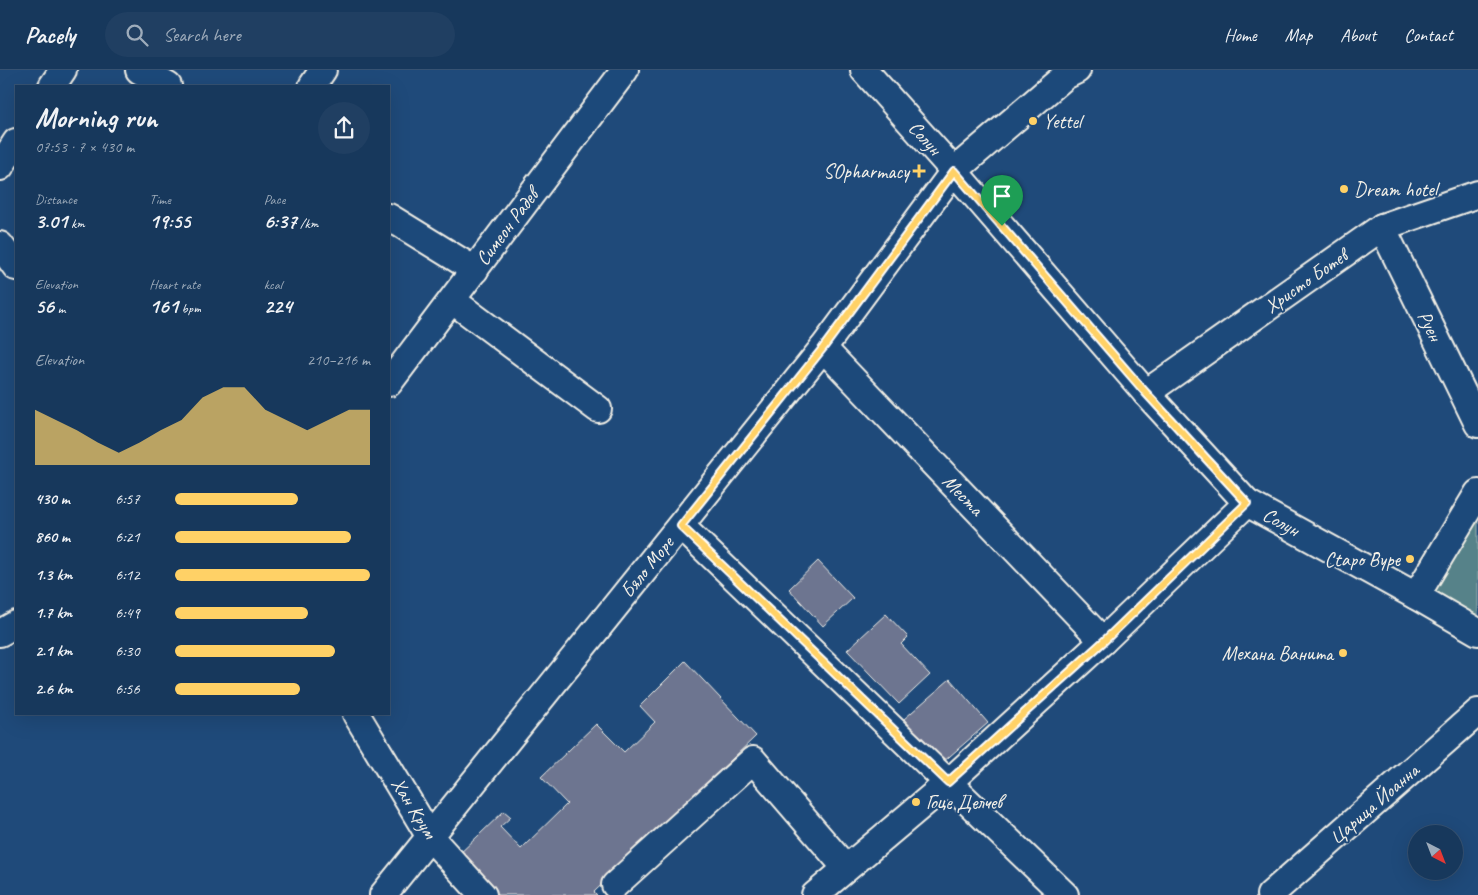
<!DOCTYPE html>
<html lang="en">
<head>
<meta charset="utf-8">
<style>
  :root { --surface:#17385c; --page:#203f62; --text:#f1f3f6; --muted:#9eacbb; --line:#365272; --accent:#ffd166 }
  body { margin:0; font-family:Caveat,sans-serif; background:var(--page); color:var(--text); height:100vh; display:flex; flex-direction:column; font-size:19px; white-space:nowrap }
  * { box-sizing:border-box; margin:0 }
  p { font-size:16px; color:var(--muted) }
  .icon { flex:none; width:28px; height:28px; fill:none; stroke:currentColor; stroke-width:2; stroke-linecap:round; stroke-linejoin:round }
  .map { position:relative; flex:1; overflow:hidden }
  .drawer { position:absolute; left:15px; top:15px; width:375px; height:630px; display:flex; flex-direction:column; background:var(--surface); border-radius:0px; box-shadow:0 5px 20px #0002,0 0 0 1px var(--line) }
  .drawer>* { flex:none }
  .needle { width:32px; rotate:138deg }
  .controls { position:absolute; left:1408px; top:755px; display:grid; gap:10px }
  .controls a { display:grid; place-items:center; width:55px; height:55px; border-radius:50%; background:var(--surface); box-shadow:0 5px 20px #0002,0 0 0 1px var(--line); font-size:25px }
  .pin { position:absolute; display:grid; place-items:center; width:42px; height:42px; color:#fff; margin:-51px -21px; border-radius:50% 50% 50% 0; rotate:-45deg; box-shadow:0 0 5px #0007 }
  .pin .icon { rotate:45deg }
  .round { display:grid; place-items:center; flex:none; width:52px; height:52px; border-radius:26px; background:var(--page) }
  .head { display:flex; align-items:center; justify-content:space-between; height:85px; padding:0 20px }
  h1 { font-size:28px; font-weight:700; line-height:38px }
  .figures { display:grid; grid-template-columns:repeat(3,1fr); gap:8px; height:85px; padding:5px 20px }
  .figures div { display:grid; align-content:center }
  .figures b { font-size:21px; font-weight:700 }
  .figures small { font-size:14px; font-weight:400 }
  .figures p { font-size:14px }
  .chart { height:140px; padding:10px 20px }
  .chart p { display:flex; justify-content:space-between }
  .chart svg { width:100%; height:90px; margin-top:5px; fill:var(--accent); opacity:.7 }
  ul { padding:0 20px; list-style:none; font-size:16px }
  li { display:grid; grid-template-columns:80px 60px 1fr; align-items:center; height:38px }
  li i { height:12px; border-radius:6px; background:var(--accent) }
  header { display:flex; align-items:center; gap:30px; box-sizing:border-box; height:70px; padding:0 25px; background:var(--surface); border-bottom:1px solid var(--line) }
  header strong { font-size:24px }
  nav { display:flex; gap:28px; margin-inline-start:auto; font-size:18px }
  .search { width:350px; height:45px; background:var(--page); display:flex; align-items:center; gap:12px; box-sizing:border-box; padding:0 18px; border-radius:28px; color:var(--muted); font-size:19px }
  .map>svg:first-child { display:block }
</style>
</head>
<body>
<header>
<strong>Pacely</strong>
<div class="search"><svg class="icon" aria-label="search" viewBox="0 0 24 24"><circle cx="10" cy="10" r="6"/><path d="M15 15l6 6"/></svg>Search here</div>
<nav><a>Home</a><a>Map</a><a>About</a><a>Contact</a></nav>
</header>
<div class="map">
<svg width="1478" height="825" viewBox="0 0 1478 825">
  <rect width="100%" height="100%" fill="#1f4a7a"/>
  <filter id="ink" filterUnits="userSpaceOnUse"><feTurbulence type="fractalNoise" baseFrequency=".02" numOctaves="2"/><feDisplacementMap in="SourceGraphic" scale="10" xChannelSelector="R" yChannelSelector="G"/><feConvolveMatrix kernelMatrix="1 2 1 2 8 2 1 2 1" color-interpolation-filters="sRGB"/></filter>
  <g filter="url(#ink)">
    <polygon fill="#578289" stroke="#a6bab8" points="1478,442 1478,552 1431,523"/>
    <g fill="#6d7490" stroke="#f4f1e8">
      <polygon points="818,491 853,528 823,556 789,519"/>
      <polygon points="886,544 908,567 901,574 930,605 899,634 847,580"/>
      <polygon points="685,591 756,666 594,822 597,825 489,825 454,789 504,741 511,747 500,757 521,779 567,734 541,707 596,654 624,682 655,652 640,636"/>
      <polygon points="950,609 988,653 942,693 904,649"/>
    </g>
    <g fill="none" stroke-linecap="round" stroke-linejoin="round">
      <defs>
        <g id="minor">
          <polyline points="139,0 168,16"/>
          <polyline points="864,0 954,101 1146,323 1247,433 1416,526 1478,562"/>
          <polyline points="52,16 63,0"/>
          <polyline points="312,16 323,0"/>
          <polyline points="0,97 16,72"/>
          <polyline points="389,147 475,200"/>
          <polyline points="1382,157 1478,354"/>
          <polyline points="0,175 16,197"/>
          <polyline points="453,231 598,339"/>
          <polyline points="823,278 1103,571"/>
          <polyline points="389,313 625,0"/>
          <polyline points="1146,323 1382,157 1478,124"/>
          <polyline points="681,456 1065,825"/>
          <polyline points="1416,526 1478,423"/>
          <polyline points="0,563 16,554"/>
          <polyline points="356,644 430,767 483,825"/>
          <polyline points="615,815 753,690 846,798"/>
          <polyline points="383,825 823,278 954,101 1065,6 1077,0"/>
          <polyline points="815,825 949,712 1103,571 1247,433"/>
          <polyline points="1270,825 1478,642"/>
        </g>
      </defs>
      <use href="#minor" stroke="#f4f1e8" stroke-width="30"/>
      <use href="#minor" stroke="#1f4a7a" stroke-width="26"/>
    </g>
  </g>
  <g fill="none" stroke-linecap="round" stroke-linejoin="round" filter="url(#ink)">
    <defs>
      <polygon id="route" points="954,101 1146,323 1247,433 1103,572 948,712 681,456 823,278"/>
    </defs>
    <use href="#route" stroke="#fff" stroke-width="10"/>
    <use href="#route" stroke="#ffd166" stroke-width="6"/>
  </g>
  <g fill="#ffd166" stroke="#1f4a7a" stroke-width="2">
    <circle cx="1033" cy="51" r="5"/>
    <path d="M916.5 93.5h5v5h5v5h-5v5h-5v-5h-5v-5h5z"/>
    <circle cx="1344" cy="119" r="5"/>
    <circle cx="1410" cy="489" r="5"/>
    <circle cx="1343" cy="583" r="5"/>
    <circle cx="916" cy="732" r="5"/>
  </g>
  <g text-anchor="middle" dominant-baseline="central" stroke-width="4" stroke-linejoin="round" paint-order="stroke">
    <g font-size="20" fill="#f4f1e8" stroke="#1f4a7a" text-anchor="start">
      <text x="1043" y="51">Yettel</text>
      <text x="909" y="101" text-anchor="end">SOpharmacy</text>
      <text x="1354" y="119">Dream hotel</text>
      <text x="1400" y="489" text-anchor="end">Ctapo Bype</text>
      <text x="1333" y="583" text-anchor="end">Механа Ванита</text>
      <text x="926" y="732">Гоце Делчев</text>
    </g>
    <g font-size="20" fill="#f4f1e8" stroke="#1f4a7a">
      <text transform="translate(925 68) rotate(48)">Солун</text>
      <text transform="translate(507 157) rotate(-53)">Симеон Радев</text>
      <text transform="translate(1306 211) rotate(-35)">Христо Ботев</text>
      <text transform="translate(1430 256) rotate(64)">Руен</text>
      <text transform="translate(963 425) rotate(46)">Места</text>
      <text transform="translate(1281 452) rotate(29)">Солун</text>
      <text transform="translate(647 497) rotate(-51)">Бяло Море</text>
      <text transform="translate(1374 734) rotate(-41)">Царица Йоанна</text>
      <text transform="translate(414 738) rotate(58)">Хан Крум</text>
    </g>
  </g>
</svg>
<div class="controls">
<a><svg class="needle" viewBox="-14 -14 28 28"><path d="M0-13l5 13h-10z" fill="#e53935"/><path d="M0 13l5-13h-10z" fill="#9eacbb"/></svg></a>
</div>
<div class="pin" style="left:1002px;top:156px;background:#1e9e55"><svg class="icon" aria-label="arrive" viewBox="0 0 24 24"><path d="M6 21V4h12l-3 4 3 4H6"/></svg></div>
<section class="drawer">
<div class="head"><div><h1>Morning run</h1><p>07:53 · 7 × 430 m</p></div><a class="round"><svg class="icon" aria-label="share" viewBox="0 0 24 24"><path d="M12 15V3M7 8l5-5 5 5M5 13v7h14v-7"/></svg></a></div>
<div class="figures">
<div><p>Distance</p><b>3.01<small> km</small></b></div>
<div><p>Time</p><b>19:55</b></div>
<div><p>Pace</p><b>6:37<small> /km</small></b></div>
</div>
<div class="figures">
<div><p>Elevation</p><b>56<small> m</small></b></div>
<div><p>Heart rate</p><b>161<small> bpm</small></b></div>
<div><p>kcal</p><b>224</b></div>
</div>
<div class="chart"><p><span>Elevation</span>210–216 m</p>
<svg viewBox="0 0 160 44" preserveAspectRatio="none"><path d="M0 44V17L10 22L20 27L30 33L40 38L50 33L60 27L70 22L80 11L90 6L100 6L110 17L120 22L130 27L140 22L150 17L160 17V44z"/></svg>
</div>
<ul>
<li><b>430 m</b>6:57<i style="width:63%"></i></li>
<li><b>860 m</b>6:21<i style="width:90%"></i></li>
<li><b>1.3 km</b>6:12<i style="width:100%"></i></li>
<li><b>1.7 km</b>6:49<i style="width:68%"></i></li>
<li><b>2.1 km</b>6:30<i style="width:82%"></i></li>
<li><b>2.6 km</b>6:56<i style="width:64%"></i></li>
</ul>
</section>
</div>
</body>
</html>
